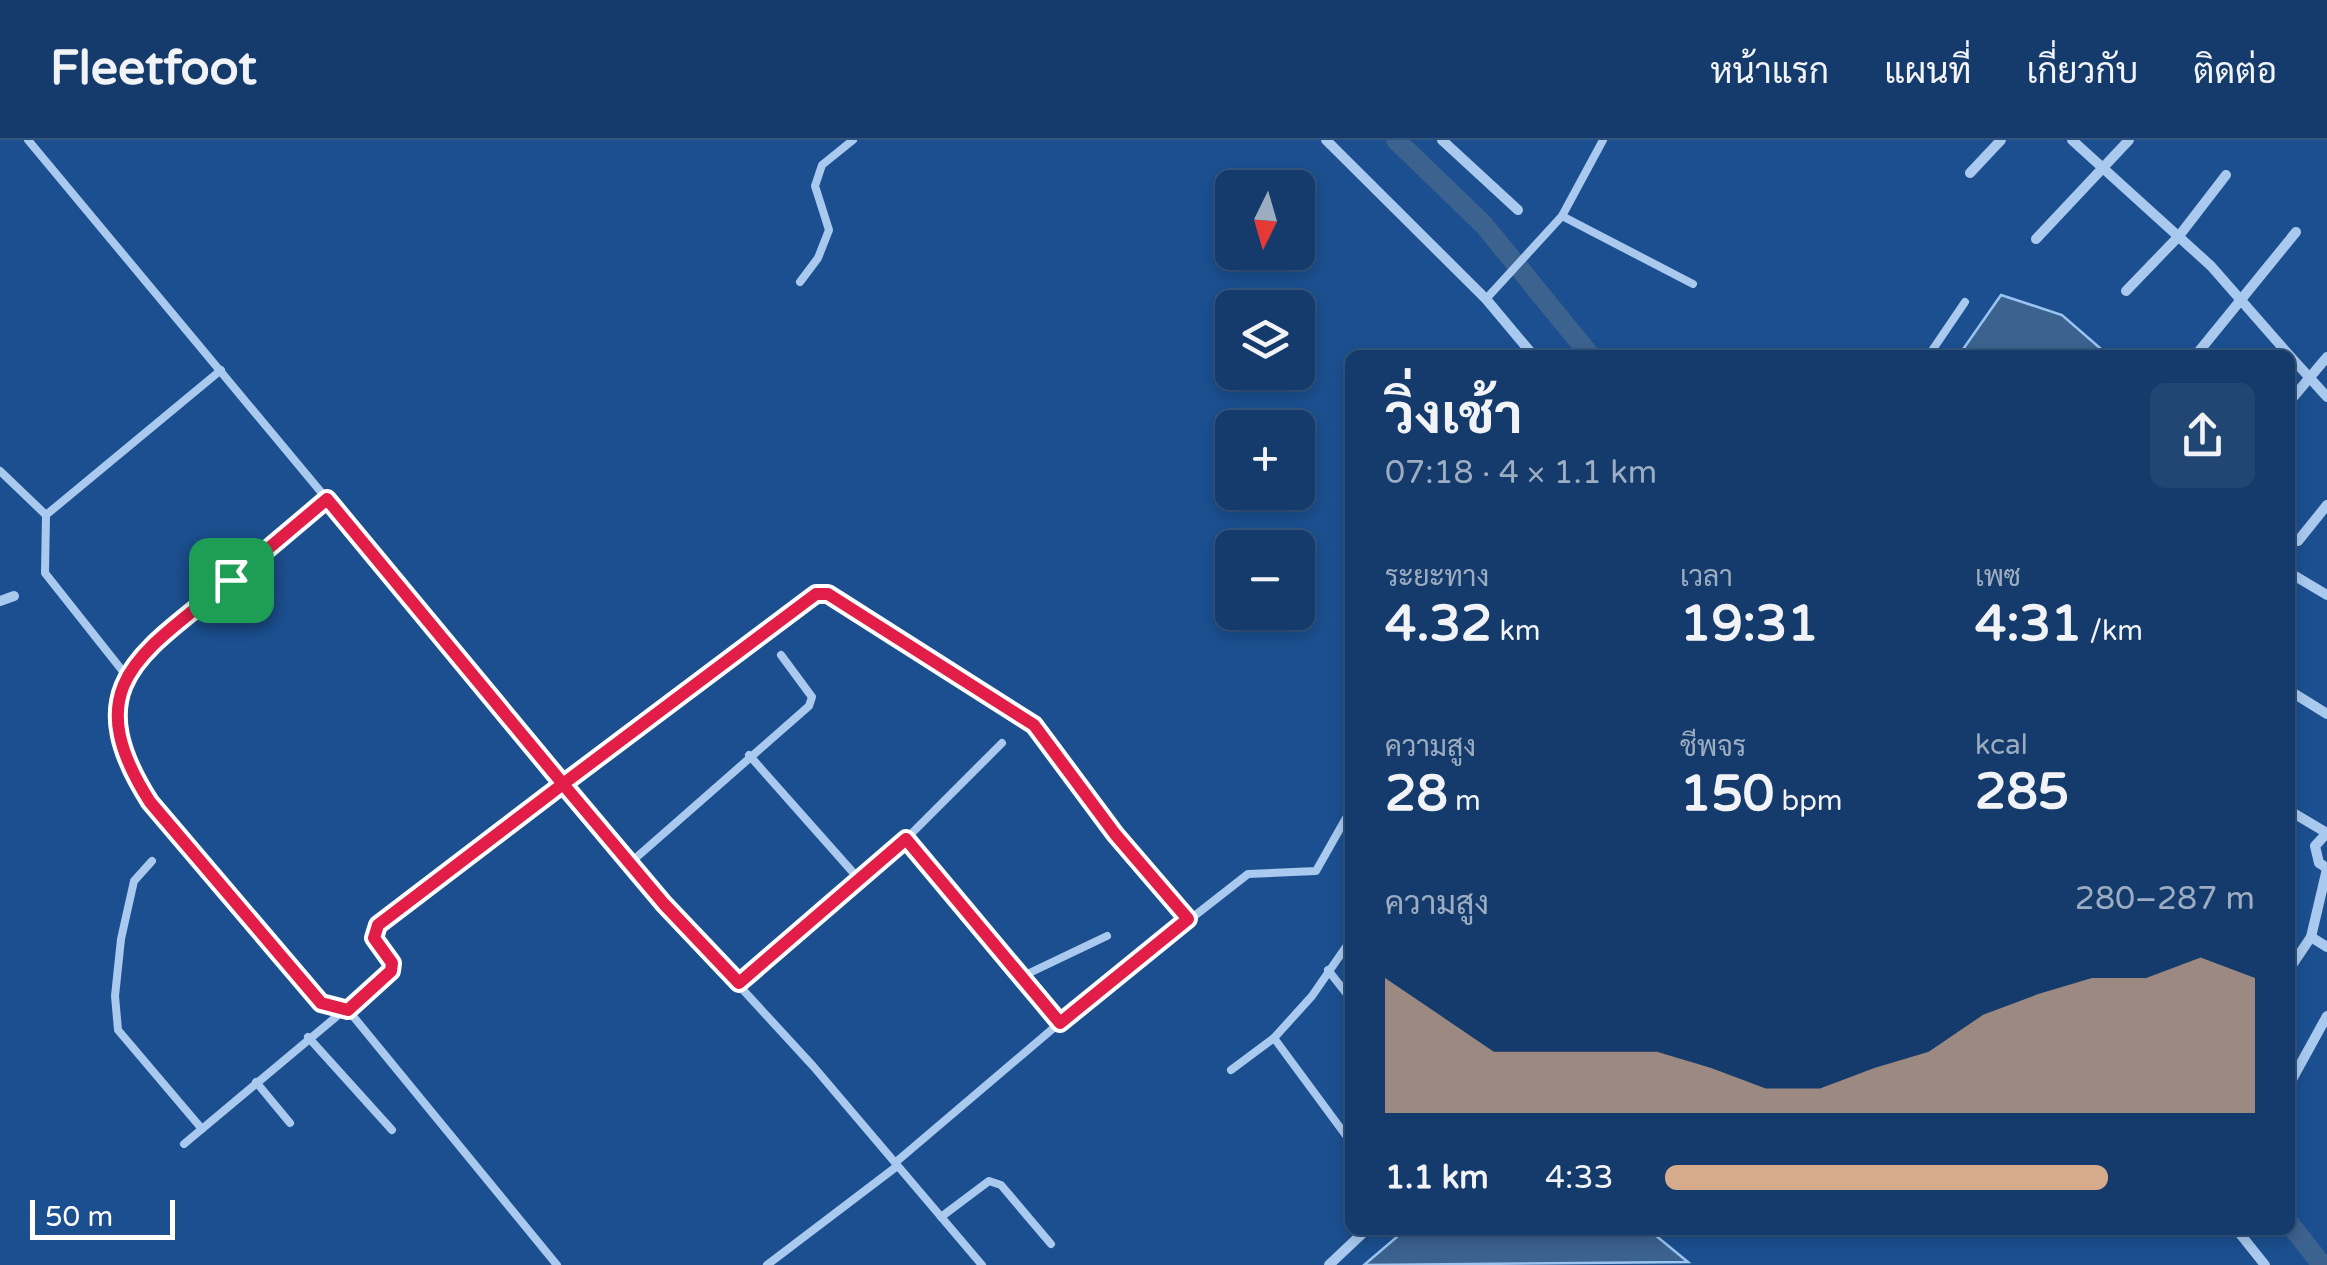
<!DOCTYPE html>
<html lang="th">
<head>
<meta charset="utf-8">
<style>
  :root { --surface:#143b6b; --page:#214673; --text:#f1f3f6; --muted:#9dadc1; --line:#33557e; --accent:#d6ab8b }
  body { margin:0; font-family:"Varela Round",Sarabun,sans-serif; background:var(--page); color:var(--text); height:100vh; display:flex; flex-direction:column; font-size:38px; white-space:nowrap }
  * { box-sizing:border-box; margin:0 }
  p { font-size:32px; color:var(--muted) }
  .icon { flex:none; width:55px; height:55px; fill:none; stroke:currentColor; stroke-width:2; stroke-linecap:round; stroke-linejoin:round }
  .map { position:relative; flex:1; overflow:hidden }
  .details { position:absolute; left:1345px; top:210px; width:950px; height:885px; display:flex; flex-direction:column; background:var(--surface); border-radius:15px; box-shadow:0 5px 15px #0003,0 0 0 2px var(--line) }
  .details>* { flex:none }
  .needle { width:65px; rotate:185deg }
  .controls { position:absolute; left:1215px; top:30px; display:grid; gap:20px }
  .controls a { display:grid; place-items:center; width:100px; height:100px; border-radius:15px; background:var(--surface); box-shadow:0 5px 15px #0003,0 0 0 2px var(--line); font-size:50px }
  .scale { position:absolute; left:30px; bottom:25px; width:145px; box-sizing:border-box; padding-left:10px; border:5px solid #fff; border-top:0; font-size:28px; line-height:35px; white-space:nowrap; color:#fff; -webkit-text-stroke:8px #1b4f8f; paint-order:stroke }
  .pin { position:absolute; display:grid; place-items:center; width:85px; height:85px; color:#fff; margin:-42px; border-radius:20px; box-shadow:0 5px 15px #0006 }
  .round { display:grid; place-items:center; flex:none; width:105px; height:105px; border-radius:15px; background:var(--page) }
  .summary { display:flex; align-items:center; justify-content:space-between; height:170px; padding:0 40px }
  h1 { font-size:55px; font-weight:700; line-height:75px }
  .metrics { display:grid; grid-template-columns:repeat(3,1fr); gap:15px; height:170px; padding:10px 40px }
  .metrics div { display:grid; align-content:center }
  .metrics b { font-size:50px; font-weight:700 }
  .metrics small { font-size:28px; font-weight:400 }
  .metrics p { font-size:28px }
  .chart { height:280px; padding:20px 40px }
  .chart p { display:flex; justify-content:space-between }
  .chart svg { width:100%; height:180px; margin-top:10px; fill:var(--accent); opacity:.7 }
  ul { padding:0 40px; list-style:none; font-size:32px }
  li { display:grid; grid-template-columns:160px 120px 1fr; align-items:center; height:75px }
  li i { height:25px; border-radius:12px; background:var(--accent) }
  header { display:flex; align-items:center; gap:60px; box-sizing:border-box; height:140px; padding:0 50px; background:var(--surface); border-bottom:2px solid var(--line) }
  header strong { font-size:48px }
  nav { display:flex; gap:55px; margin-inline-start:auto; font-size:35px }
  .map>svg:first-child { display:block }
</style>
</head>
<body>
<header>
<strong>Fleetfoot</strong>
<nav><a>หน้าแรก</a><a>แผนที่</a><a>เกี่ยวกับ</a><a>ติดต่อ</a></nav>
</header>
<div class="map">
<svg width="2327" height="1125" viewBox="0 0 2327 1125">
  <rect width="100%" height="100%" fill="#1b4f8f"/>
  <g fill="#3c6290" stroke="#9cc4f0" stroke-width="2.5">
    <polygon points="2001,155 2062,175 2108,215 1959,215"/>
    <polygon points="1405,1090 1649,1090 1688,1122 1364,1125"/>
  </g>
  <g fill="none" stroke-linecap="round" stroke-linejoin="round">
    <g stroke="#3c6290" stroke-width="20">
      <polyline points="1396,0 1484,85 1590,215"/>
      <polyline points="2290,1084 2322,1125"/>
    </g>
    <g stroke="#a9c9ee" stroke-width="8">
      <polyline points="28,0 664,764 813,926 982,1125"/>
      <polyline points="1562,76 1693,144"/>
      <polyline points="800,142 818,118 829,90 815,46 822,25 853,0"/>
      <polyline points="1486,159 1562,76 1603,0"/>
      <polyline points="1929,215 1965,162"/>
      <path d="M0 331 46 375 45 433 125 534C110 584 123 620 150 662L321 863 348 870 557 1125"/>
      <polyline points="46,375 221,230"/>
      <polyline points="125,534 134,520 327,359"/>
      <polyline points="749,615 858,738"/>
      <polyline points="906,699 1060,883"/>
      <polyline points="152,721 134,741 121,799 115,856 118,890 202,989"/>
      <polyline points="630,723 809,566 812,557 781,515"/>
      <polyline points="1328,830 1350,858"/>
      <polyline points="1021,837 1107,796"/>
      <polyline points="739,843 906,699 1002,603"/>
      <polyline points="308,897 392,990"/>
      <polyline points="1274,898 1350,1001"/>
      <polyline points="1231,930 1274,898 1312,856 1350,801"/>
      <polyline points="256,942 290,983"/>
      <polyline points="184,1004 391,831 392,823 374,798 379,785 816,453 828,454 1034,585 1115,694 1188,779"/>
      <polyline points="896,1022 1083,863 1248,734 1316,731 1350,671"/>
      <polyline points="941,1077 989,1041 1001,1045 1051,1104"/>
      <polyline points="767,1125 896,1027"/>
    </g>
    <g stroke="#a9c9ee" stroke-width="10">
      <polyline points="1326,0 1486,159 1533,215"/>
      <polyline points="1442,0 1518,70"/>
      <polyline points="2072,0 2211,126 2289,215"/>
      <polyline points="1970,33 2001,0"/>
      <polyline points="2036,99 2129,0"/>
      <polyline points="2126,151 2179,96 2226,35"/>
      <polyline points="2196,215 2296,92"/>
      <polyline points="2290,216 2327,257"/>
      <polyline points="2290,261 2327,217"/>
      <polyline points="2298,401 2327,365"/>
      <polyline points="2290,433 2327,455"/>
      <polyline points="0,461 14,456"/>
      <polyline points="2290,551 2327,574"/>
      <polyline points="2290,671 2327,693"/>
      <polyline points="2327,693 2315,706 2319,723 2327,728"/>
      <polyline points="2311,797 2327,807"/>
      <polyline points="2290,828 2311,797 2327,729"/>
      <polyline points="2290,943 2327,876"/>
      <polyline points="2237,1090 2265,1125"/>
      <polyline points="1329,1125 1366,1090"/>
    </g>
  </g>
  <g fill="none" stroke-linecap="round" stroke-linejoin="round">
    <defs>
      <path id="route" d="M231 440C145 512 74 543 150 662L321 863 348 870 391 831 392 823 374 798 378 785 563 644 664 764 739 843 906 699 1060 883 1188 779 1115 694 1034 585 828 454H816L563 644 327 359 231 440"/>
    </defs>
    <use href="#route" stroke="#fff" stroke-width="20"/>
    <use href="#route" stroke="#e11d48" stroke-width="12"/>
  </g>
</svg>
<div class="controls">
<a><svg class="needle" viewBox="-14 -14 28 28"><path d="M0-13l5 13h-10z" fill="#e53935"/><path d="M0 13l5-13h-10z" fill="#9dadc1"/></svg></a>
<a><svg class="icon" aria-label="layers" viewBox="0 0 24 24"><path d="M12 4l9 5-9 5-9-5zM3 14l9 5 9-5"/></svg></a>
<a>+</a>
<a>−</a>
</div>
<div class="scale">50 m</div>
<div class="pin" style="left:231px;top:440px;background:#1e9e55"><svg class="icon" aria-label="arrive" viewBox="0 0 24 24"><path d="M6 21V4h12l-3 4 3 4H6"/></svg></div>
<section class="details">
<div class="summary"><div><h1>วิ่งเช้า</h1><p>07:18 · 4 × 1.1 km</p></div><a class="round"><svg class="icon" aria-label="share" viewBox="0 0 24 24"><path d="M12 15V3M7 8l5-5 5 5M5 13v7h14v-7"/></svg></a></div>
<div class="metrics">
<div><p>ระยะทาง</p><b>4.32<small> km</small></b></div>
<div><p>เวลา</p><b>19:31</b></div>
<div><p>เพซ</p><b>4:31<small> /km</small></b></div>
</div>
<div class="metrics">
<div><p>ความสูง</p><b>28<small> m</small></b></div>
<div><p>ชีพจร</p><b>150<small> bpm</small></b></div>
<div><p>kcal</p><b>285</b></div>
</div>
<div class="chart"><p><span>ความสูง</span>280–287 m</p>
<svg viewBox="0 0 160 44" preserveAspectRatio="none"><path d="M0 44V11L10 20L20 29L30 29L40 29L50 29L60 33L70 38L80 38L90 33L100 29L110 20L120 15L130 11L140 11L150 6L160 11V44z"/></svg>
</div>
<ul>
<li><b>1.1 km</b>4:33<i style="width:75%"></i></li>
</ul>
</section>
</div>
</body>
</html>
